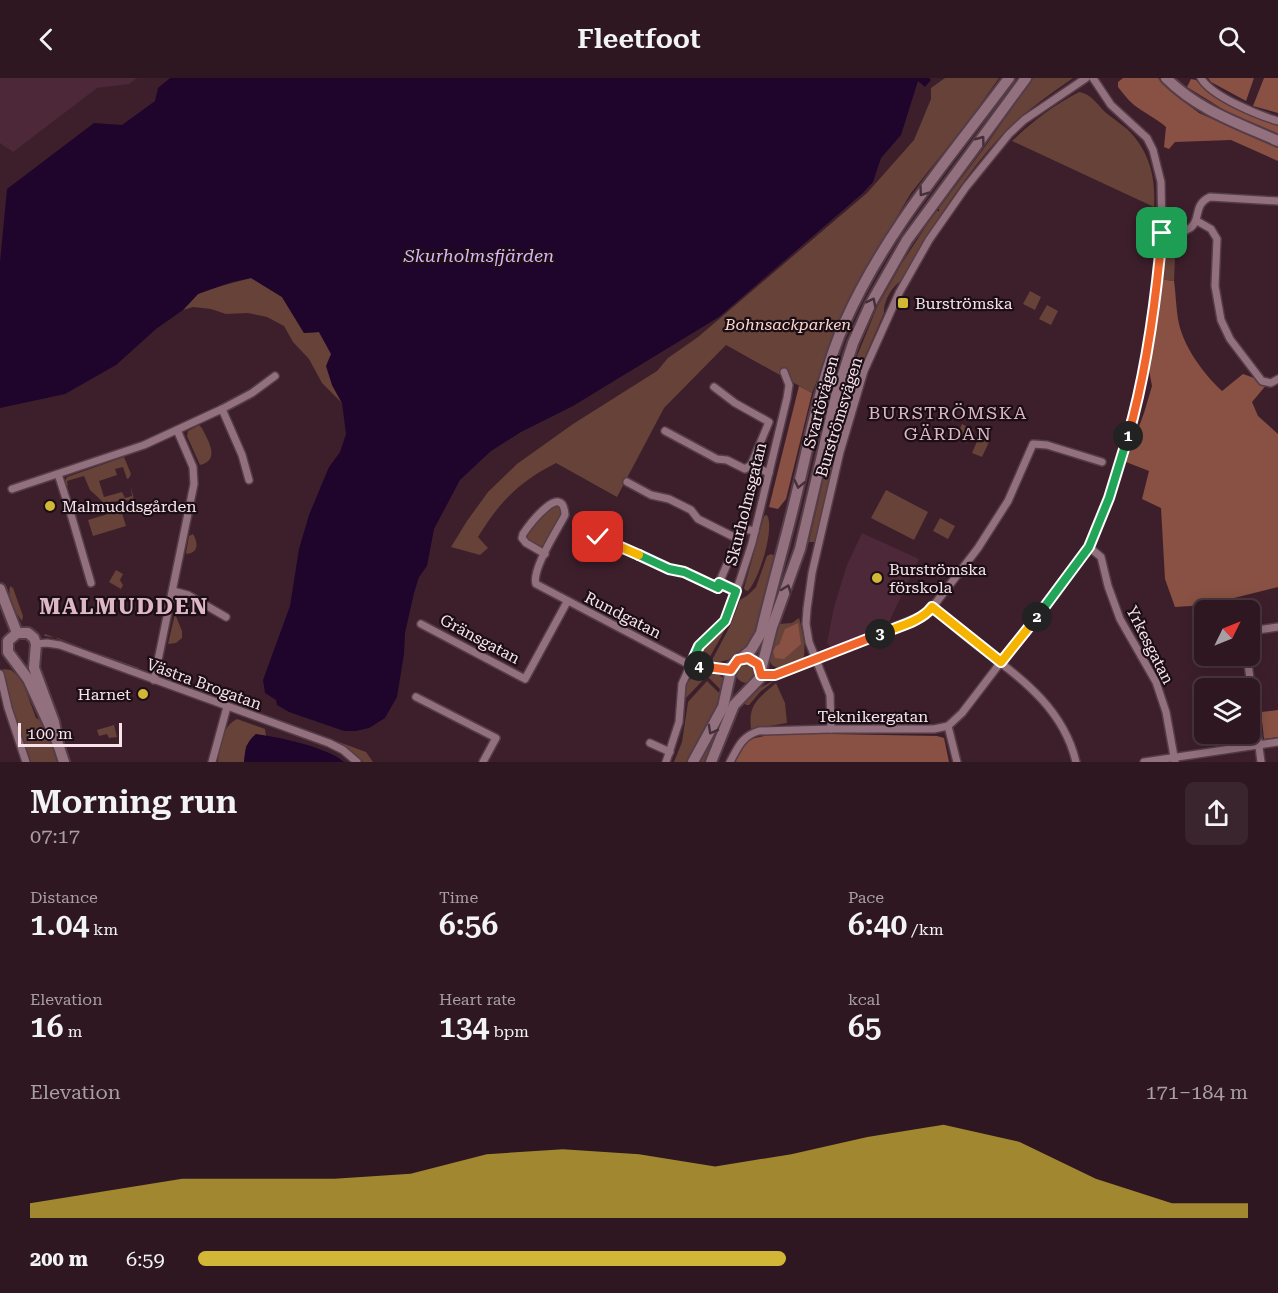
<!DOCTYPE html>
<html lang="en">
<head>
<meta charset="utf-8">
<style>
  :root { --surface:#2e1721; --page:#3a242e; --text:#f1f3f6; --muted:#a79fa5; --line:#49363f; --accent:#d2b736 }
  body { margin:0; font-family:"Roboto Serif",serif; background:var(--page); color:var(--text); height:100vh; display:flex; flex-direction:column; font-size:22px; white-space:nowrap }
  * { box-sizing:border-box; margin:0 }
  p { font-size:20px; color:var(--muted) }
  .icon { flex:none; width:33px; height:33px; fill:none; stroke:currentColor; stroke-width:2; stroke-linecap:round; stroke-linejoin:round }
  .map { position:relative; height:684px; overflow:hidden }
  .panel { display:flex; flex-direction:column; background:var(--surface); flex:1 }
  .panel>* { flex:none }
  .needle { width:39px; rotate:47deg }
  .buttons { position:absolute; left:1194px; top:522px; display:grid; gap:12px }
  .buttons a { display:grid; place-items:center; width:66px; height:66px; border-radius:9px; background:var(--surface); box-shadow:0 3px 15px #0003,0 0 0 2px var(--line); font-size:30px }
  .scale { position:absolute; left:18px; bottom:15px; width:104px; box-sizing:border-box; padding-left:6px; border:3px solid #f8e3eb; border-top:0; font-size:16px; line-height:21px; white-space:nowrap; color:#f8e3eb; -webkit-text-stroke:4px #1b0e14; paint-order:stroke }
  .pin { position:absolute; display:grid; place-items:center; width:51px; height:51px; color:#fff; margin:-26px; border-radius:12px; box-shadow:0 3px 9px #0006 }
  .km { position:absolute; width:30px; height:30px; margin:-15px; border-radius:50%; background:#222; color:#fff; font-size:16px; line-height:30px; text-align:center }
  .round { display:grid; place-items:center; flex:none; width:63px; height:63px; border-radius:9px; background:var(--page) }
  .summary { display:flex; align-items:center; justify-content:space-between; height:102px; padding:0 30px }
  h1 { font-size:33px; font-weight:600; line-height:45px }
  .metrics { display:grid; grid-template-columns:repeat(3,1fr); gap:9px; height:102px; padding:6px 30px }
  .metrics div { display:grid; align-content:center }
  .metrics b { font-size:30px; font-weight:600 }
  .metrics small { font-size:16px; font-weight:400 }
  .metrics p { font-size:16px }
  .chart { height:168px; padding:12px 30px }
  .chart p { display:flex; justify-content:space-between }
  .chart svg { width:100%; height:108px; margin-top:6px; fill:var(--accent); opacity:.7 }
  ul { padding:0 30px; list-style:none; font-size:20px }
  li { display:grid; grid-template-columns:96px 72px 1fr; align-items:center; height:45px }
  li i { height:15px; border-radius:8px; background:var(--accent) }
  header { display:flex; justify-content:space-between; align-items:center; height:78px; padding:0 30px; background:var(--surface); font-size:27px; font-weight:600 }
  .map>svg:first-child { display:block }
</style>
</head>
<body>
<header><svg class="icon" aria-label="back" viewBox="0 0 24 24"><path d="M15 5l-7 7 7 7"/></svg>Fleetfoot<svg class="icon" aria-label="search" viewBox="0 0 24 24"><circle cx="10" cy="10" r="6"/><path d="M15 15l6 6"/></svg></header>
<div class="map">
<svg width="1278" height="684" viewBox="0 0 1278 684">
  <rect width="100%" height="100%" fill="#3d1f2c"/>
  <g fill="#4c2838">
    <polygon points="0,0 137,0 129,6 97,10 13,74 0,65"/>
    <polygon points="862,455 919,481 888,546 832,570 827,565 834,529 847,487"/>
  </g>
  <g fill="#664239">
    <path d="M945 0H999L970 41 911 115 853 213 812 315 726 267 664 330 617 419 556 385C519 404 500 423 478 459L488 470 480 477 451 469 467 443 488 414 517 386 573 346 657 293 668 280 698 259 867 115 914 62 931 21V10Z"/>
    <path d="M1033 0H1073C1048 18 1022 35 1001 58 961 101 930 153 901 203 891 209 883 225 884 235L861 288H853L877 229 902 185 928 145 987 66Z"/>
    <path d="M1079 14C1091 16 1097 26 1105 34 1112 40 1120 45 1127 51 1149 72 1156 99 1154 129L1012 63C1033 43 1054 27 1079 14Z"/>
    <polygon points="1162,155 1176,156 1174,203 1158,201"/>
    <polygon points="251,200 282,219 304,255 319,254 332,277 332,307 342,325 322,305 309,281 293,264 284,248 267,239 248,235 226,236 211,231 193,229 183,232 198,216 206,212"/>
    <polygon points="1030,213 1041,219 1035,232 1023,226"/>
    <polygon points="1047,227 1058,233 1051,247 1039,241"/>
    <polygon points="849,299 857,301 829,403 816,464 809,464 838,336"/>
    <polygon points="962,346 974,352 967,365 956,359"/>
    <path d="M199 347 202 350C208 363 221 382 200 387L187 358 188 353Z"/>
    <polygon points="979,359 989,364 982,379 972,375"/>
    <polygon points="124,379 131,396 129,400 127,401 123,389 115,391 117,397 99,403 104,419 122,414 125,420 132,418 131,409 134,422 116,423 110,426 104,425 90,412 84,398 67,403 68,408 64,405 67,399"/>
    <polygon points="886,412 928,434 914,462 871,440"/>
    <polygon points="555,424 565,433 545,476 523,459 527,449"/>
    <polygon points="121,432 126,448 93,458 88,442"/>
    <path d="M767 437C775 451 759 501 748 513L745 512 744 510 764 438Z"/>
    <polygon points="940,440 955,448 948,461 933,453"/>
    <path d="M193 456C198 465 199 474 187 476L186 475 189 458Z"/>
    <path d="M771 476 775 478C772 488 768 499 766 510 759 544 756 585 711 584L730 548 740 522 748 517 756 509 767 478Z"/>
    <polygon points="116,492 123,496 120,502 123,507 121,511 109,504"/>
    <path d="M10 508 13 510 23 538 22 543C14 533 7 520 10 508Z"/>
    <polygon points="175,536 182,553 182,560 176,565 168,566"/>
    <path d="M799 540C802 551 806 567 804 578 801 589 773 596 770 583 767 571 775 557 779 546L792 545Z"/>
    <polygon points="726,550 707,584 701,582 700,577 706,566"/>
    <polygon points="45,556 139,590 138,591 58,560 44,558"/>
    <circle cx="746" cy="595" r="10"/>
    <polygon points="3,591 11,592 22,602 36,640 42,643 49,654 60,684 31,684 14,635"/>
    <path d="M709 594C722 595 726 601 721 612L708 599Z"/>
    <path d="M693 599 703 602 686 620C684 612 686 604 693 599Z"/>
    <polygon points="775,602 760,614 749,627 746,627 743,623 754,613"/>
    <polygon points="707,603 718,614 724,617 688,684 674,684 682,664 688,624"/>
    <path d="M776 605 785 625 787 645 751 651C748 626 758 621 776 605Z"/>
    <polygon points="730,618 735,621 705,684 698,684"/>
    <path d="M237 641 265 651 266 658 256 657 246 668 244 684H218C220 668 222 648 237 641Z"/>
    <polygon points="114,647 117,659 109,660 107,656 99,658 97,652"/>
    <polygon points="336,663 366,674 373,684 363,684 350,672"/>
  </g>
  <g fill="#885143">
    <path d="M1123 0H1158L1174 16 1199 35 1278 70V83L1231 62 1175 64 1169 71 1164 69 1166 49C1156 40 1144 35 1134 27 1128 22 1123 15 1118 9V4Z"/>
    <polygon points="1208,0 1254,0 1246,23 1211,4"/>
    <polygon points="1264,0 1278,0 1278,35 1253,28"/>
    <polygon points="1191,1 1196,2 1203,9 1241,32 1278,45 1278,57 1242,43 1187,9"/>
    <path d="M1158 201 1174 203C1176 217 1176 232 1179 246 1185 271 1204 296 1222 313L1243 296 1268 305 1252 324 1258 338 1278 356V509L1206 527 1175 529 1165 501 1161 430 1142 421 1149 393 1126 384 1144 335 1152 308 1149 292Z"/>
    <polygon points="799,308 812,315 786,421 778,431 769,429"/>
    <polygon points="798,545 801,566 784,581 775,580 773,573 776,568 779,567 785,551"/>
    <polygon points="1278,632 1278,659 1264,661 1261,634"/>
    <polygon points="777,655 937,658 944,660 949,684 734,684 747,662"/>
  </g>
  <g fill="#1f052c">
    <polygon points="170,0 929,0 931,2 925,9 918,3 901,57 881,80 873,104 863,115 719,239 573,328 521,354 491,373 460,402 434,451 427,488 419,499 414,515 405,555 404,576 397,619 385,640 369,650 356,653 344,653 289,634 277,627 276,622 265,615 263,602 290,528 299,471 309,437 329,389 340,374 346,356 342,325 332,307 326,288 331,276 319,254 304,255 282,219 251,200 232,204 198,216 183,232 156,251 116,287 65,316 0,330 0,184 7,111 94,45 122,47 155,23 158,10"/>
    <path d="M256 656C278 659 327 669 344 684H244C245 672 246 664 256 656Z"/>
  </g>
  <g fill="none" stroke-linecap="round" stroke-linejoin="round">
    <polyline stroke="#1f052c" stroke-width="2" points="937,131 938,132"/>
    <defs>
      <g id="street">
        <path d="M1201 0C1211 18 1258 37 1278 43"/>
        <polyline points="1197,143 1211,151 1217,161 1215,208 1221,242 1230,261 1262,303 1271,305 1278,301"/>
        <path d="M1162 155C1214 156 1185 130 1210 119L1278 123"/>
        <polyline points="714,309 735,325 769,344 751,387"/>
        <polyline points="222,331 252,315 275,298"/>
        <polyline points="665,353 717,381 727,382 745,391 751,387 769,395"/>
        <polyline points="58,396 70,433 91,505"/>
        <polyline points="627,404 651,417 669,421 691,432 698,441 738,461 744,451 755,453"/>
        <polyline points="12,411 144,367 222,331 242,377 249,402"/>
        <polyline points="598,459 670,491 684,494 718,510 719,505"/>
        <polyline points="1089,469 1101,479 1108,508 1120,541 1156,604 1166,634 1175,684"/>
        <path d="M545 476 526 465 522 460 523 456C529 447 563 402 565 437 558 451 531 492 536 506L686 585 731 592"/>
        <polyline points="173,513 188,517 226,539"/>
        <polyline points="736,513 719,505 738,461"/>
        <path d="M932 529C944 539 956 550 968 560 1013 595 1062 625 1076 684"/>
        <polyline points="421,546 525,601 567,524"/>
        <polyline points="1250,553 1278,549"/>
        <polyline points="36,566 47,565 60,567 329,665 343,672 357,684"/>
        <polyline points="1247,578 1261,684"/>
        <polyline points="0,596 8,630 26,684"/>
        <polyline points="761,597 775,597 787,593 928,535 978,470 1008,423 1033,366 1047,367 1102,384"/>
        <polyline points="154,602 194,406 193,389 177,352"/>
        <polyline points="416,619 496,660 483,684"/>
        <polyline points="948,648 957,684"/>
        <polyline points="831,651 830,617 809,564 806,546 807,531 812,495 840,374 864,293 899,215 929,162 966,109 1009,56 1024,42 1086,0"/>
        <polyline points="650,665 670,674"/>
        <polyline points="212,684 227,629"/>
        <polyline points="666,684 679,644 682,606 699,568 725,543 740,502 752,465 787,320 789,307 784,294"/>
        <path d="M730 684C738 669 742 658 759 653L831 651H934L948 648 962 635 1089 469 1109 420 1140 312 1150 258 1160 183 1162 155 1161 104 1153 72 1147 60 1111 27 1093 0"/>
        <polyline points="1144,684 1278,664"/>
      </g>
      <g id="secondary">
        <path d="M1166 0C1198 32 1238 45 1278 63"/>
        <polyline points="0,511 17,555"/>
        <polyline points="761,592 772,549 800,471 836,318 853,265 870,227 907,162 1026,0"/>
        <polyline points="58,666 54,644 34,590 36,566 34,560 28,555 17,555 8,563 8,574 28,601 58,666 64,684"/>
        <path d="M693 684 723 629 732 588 751 572 761 555C772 508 786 461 797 414 811 357 821 298 845 244 885 154 950 79 1009 0"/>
        <polyline points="711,684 734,627 760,600 761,592 756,584 748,580 741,581"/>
      </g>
    </defs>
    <use href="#street" stroke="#553d48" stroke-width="10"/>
    <use href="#secondary" stroke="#553d48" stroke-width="14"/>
    <use href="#street" stroke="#93707e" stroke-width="7"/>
    <use href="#secondary" stroke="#93707e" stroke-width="10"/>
  </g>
  <defs><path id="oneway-chevron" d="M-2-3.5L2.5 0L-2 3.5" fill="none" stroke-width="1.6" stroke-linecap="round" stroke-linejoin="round" transform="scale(1.5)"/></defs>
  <g stroke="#453039">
    <use href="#oneway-chevron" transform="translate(981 62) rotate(-53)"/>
    <use href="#oneway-chevron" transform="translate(923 114) rotate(126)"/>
    <use href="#oneway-chevron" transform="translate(872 224) rotate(-63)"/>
    <use href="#oneway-chevron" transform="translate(799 406) rotate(103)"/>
    <use href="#oneway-chevron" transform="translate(787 511) rotate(-70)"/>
    <use href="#oneway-chevron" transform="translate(712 652) rotate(119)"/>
  </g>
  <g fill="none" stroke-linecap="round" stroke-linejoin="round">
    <defs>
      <path id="split-1" d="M1128 358C1147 292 1156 223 1162 155"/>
      <polyline id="split-2" points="1037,539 1089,469 1109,420 1128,358"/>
      <path id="split-3" d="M880 556C896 549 921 544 932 529L1001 584 1037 539"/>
      <polyline id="split-4" points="699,588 731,592 738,582 748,580 758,586 761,597 775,597 880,556"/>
      <polyline id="split-5" points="639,477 669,491 684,494 718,510 719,505 736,513 725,543 699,568 691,586 699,588"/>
      <polyline id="split-6" points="598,459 639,477"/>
    </defs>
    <use href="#split-1" stroke="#fff" stroke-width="12"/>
    <use href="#split-2" stroke="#fff" stroke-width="12"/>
    <use href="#split-3" stroke="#fff" stroke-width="12"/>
    <use href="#split-4" stroke="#fff" stroke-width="12"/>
    <use href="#split-5" stroke="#fff" stroke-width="12"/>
    <use href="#split-6" stroke="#fff" stroke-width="12"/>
    <use href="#split-1" stroke="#f0652b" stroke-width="8"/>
    <use href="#split-2" stroke="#22a559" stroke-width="8"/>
    <use href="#split-3" stroke="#f5b400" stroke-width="8"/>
    <use href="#split-4" stroke="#f0652b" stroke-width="8"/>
    <use href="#split-5" stroke="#22a559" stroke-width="8"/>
    <use href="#split-6" stroke="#f5b400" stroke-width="8"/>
  </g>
  <g fill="#d2b736" stroke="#1b0e14" stroke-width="2">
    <rect x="897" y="219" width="12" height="12" rx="3"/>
    <circle cx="50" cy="428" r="6"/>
    <circle cx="877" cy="500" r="6"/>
    <circle cx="143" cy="616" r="6"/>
  </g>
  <g text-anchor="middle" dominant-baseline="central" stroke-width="4.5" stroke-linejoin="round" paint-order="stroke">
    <g font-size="16" fill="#f8e3eb" stroke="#1b0e14" text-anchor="start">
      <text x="915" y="225">Burströmska</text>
      <text x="62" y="428">Malmuddsgården</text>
      <text x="889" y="491">Burströmska<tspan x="889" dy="18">förskola</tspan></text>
      <text x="131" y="616" text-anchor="end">Harnet</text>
    </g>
    <g font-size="16" font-style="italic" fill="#fbd6cd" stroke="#1b0e14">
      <text x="788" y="246">Bohnsackparken</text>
    </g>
    <g font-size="16" fill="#f8e3eb" stroke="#1b0e14">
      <text transform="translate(821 324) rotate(-75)">Svartövägen</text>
      <text transform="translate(839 339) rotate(-73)">Burströmsvägen</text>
      <text transform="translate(746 426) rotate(-76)">Skurholmsgatan</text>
      <text transform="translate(623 537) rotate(27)">Rundgatan</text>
      <text transform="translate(480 561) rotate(28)">Gränsgatan</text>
      <text transform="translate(1150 567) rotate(63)">Yrkesgatan</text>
      <text transform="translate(204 606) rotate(20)">Västra Brogatan</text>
      <text x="873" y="638">Teknikergatan</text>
    </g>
    <g font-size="18" font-style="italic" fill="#ddb2f9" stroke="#1b0e14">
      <text x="479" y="177">Skurholmsfjärden</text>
    </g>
    <g font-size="18" letter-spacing="1.5" fill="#deb7c6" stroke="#1b0e14">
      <text x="948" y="334">BURSTRÖMSKA<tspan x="948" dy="21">GÄRDAN</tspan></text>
    </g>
    <g font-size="22" font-weight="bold" letter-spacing="1.5" fill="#deb7c6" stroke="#1b0e14">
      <text x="124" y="528">MALMUDDEN</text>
    </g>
  </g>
</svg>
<div class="buttons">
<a><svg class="needle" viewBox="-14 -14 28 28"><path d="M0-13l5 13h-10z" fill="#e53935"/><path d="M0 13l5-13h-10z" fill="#a79fa5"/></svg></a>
<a><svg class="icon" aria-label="layers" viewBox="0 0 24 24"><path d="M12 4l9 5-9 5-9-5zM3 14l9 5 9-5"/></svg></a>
</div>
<div class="scale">100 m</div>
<div class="pin" style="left:1162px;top:155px;background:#1e9e55"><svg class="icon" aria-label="arrive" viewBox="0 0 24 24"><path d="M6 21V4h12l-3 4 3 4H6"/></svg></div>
<div class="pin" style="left:598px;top:459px;background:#d93025"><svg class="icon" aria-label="check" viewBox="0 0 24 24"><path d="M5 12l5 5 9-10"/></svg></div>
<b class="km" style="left:1128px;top:358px">1</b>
<b class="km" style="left:1037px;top:539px">2</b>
<b class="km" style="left:880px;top:556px">3</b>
<b class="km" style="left:699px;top:588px">4</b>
</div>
<section class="panel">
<div class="summary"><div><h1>Morning run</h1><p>07:17</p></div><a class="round"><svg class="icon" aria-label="share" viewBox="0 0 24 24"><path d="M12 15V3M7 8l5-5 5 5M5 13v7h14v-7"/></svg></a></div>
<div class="metrics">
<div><p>Distance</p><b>1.04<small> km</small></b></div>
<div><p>Time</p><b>6:56</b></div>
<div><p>Pace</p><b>6:40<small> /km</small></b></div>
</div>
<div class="metrics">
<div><p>Elevation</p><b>16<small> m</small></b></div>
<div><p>Heart rate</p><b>134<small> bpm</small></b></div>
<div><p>kcal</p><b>65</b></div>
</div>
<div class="chart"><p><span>Elevation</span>171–184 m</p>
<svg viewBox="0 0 160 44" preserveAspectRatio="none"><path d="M0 44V38L10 33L20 28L30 28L40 28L50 26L60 18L70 16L80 18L90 23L100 18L110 11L120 6L130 13L140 28L150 38L160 38V44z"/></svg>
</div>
<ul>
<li><b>200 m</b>6:59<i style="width:56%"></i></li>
</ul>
</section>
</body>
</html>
